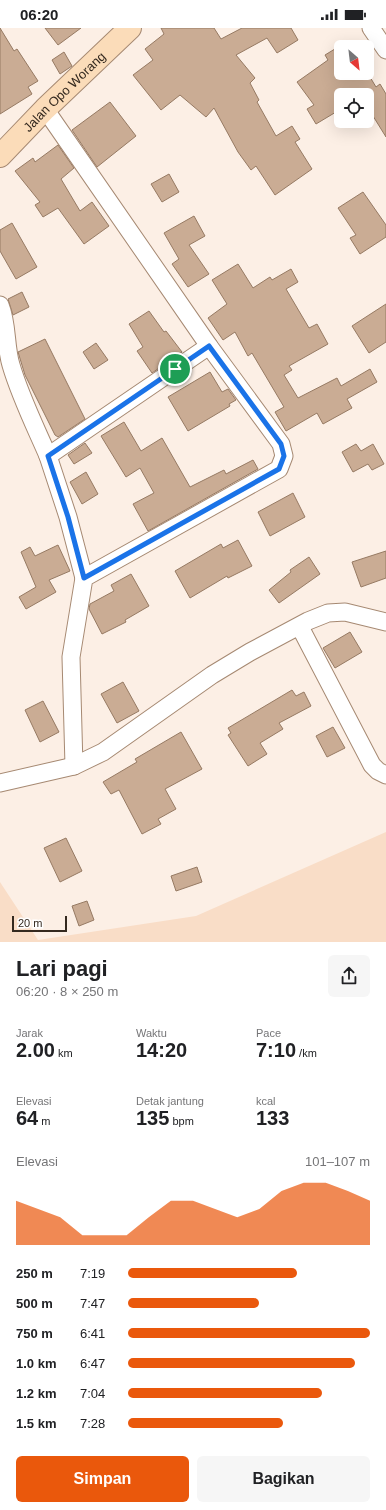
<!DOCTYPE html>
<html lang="id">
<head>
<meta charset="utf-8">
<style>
  :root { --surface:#fff; --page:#f6f6f6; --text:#202124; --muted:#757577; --accent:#ea580c }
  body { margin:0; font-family:Arial,sans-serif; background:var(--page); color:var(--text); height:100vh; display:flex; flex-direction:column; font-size:15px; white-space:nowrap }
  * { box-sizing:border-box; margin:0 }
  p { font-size:13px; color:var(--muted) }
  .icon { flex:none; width:22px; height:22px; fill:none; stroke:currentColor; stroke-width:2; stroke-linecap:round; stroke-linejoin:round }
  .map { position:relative; height:914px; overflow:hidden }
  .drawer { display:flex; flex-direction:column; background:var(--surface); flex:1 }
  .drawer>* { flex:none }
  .needle { width:26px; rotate:152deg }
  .buttons { position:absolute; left:334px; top:12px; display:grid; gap:8px }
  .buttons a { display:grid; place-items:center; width:40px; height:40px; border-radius:6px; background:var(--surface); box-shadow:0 4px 16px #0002; font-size:20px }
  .scale { position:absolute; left:12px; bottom:10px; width:55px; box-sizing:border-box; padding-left:4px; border:2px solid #34291f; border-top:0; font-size:11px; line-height:14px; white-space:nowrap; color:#34291f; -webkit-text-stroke:3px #fff; paint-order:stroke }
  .pin { position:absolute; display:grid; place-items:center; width:34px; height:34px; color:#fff; margin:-17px; border:2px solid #fff; border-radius:50%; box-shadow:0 1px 4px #0007 }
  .round { display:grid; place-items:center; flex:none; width:42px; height:42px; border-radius:6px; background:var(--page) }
  .overview { display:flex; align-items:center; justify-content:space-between; height:68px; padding:0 16px }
  h1 { font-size:22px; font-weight:700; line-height:30px }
  .stats { display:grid; grid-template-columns:repeat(3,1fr); gap:6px; height:68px; padding:4px 16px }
  .stats div { display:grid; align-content:center }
  .stats b { font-size:20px; font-weight:700 }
  .stats small { font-size:11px; font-weight:400 }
  .stats p { font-size:11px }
  .chart { height:112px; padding:8px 16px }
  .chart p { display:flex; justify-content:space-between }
  .chart svg { width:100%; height:72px; margin-top:4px; fill:var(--accent); opacity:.7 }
  .cta { display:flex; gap:8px; margin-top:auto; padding:8px 16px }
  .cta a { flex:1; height:46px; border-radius:6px; background:var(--accent); color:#fff; font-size:16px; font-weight:700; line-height:46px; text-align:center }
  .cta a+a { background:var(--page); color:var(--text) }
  ul { padding:0 16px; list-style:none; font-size:13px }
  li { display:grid; grid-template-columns:64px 48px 1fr; align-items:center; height:30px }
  li i { height:10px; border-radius:5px; background:var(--accent) }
  .status { display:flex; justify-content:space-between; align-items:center; height:28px; padding:0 20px; background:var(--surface); direction:ltr }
  .status svg { height:11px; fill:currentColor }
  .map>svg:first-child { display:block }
</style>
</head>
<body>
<div class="status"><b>06:20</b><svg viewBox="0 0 49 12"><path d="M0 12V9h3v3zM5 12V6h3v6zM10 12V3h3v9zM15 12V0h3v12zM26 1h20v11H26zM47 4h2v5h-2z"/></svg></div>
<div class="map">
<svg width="386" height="914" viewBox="0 0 386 914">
  <rect width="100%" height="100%" fill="#fcefe5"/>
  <polygon fill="#f9ddc7" points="386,804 386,914 0,914 0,854 38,912 196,888"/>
  <g fill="#caac94" stroke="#967a63">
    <polygon points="0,0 14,23 17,21 38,53 28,59 32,66 0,86"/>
    <polygon points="45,0 81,0 58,17"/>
    <polygon points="161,0 214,0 221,11 242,0 291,0 298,12 277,25 267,10 236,27 255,50 250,55 259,72 257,74 276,108 292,98 300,111 295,114 312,141 275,167 256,138 251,142 238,124 214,80 206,89 180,67 161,82 133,47 153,32 145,21 164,6"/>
    <polygon points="348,13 352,19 341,19 341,45 367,44 376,59 380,56 386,66 386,109 373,88 367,92 367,67 341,67 341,81 316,96 307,81 314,77 297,54 328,32 325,27"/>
    <polygon points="64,24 72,38 60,46 52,32"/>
    <polygon points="110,74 136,108 97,139 72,102"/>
    <polygon points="58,117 74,140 61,151 80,183 92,174 109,198 84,216 58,180 43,189 35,177 40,174 15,143 33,130 35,134"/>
    <polygon points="169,146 179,164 162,174 151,156"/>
    <polygon points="363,164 386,197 386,209 360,226 350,210 356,207 338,180"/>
    <polygon points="194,188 205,208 189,217 209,246 188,259 172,236 179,231 164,205"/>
    <polygon points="12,195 37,239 16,251 0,223 0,202"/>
    <polygon points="238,236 253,260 270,249 272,252 291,241 298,254 286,261 309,300 317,296 328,316 289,338 292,342 284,347 298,370 337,350 341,358 370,341 377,354 347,371 352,380 323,396 317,385 286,403 275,384 284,379 252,325 248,328 235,304 223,312 208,290 227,276 212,252"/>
    <polygon points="22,264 29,279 13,287 8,271"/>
    <polygon points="386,276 386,314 369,325 352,298"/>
    <polygon points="149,283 164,304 166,303 182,324 152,345 137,323 143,319 129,296"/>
    <polygon points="45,311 85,391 58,409 55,407 25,347 18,324"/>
    <polygon points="96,315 108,332 94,341 83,324"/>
    <polygon points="210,344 222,364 228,361 236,372 229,376 230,378 188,403 168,369"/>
    <polygon points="124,394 141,423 162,410 190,459 224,442 226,446 253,432 258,441 148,503 133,476 154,465 140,440 126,449 101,408"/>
    <polygon points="85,415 92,425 74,436 68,427"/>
    <polygon points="356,416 361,423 373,416 384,436 372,442 368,436 353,444 342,424"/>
    <polygon points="86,444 98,466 82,476 70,454"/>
    <polygon points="293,465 305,489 270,508 258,484"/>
    <polygon points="238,512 252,538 228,550 227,548 190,570 175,543 221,516 223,520"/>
    <polygon points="58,517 70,543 49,552 56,564 26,581 19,569 36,559 21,524 30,519 35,528"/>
    <polygon points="386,523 386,550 361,559 352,534"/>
    <polygon points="309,529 320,546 279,575 269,562 291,544 290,542"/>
    <polygon points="131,546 149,578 125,592 126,594 102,606 89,581 90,576 114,563 111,557"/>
    <polygon points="350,604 362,624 335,640 323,620"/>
    <polygon points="123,654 139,683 117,695 101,666"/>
    <polygon points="292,662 296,668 304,664 311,678 279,695 283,701 260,715 267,726 248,738 228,707 231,705 228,700"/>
    <polygon points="43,673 59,704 40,714 25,682"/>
    <polygon points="333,699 345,720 327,729 316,708"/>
    <polygon points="181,704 202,741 165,761 176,781 158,791 161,796 142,806 119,762 111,766 103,754 137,734 135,731"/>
    <polygon points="66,810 82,843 60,854 44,820"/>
    <polygon points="197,839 202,854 176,863 171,848"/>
    <polygon points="87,873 94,892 79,898 72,878"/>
  </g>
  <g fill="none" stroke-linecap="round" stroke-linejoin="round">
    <defs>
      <g id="street">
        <polyline points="371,0 386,22"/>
        <polyline points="45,81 209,318 281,416 284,428 279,441 84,550 71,629 74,738"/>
        <path d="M0 277C8 297 5 317 11 337 20 368 35 398 48 428"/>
        <polyline points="84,550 68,489 48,428 209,318"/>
        <polyline points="300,599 372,737 378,743 386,747"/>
        <polyline points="0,755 74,738 103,724 212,647 250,624 308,593 328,585 345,584 386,594"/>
      </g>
      <g id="secondary">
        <path id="s1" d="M0 128 45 81 130 0"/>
      </g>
    </defs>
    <use href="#street" stroke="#a68972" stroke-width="19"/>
    <use href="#secondary" stroke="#a68972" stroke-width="24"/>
    <use href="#street" stroke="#fff" stroke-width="17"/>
    <use href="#secondary" stroke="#fbdcb9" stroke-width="22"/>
  </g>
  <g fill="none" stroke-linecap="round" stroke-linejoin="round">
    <defs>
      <polygon id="route" points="209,318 281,416 284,428 279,441 84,550 68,489 48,428"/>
    </defs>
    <use href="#route" stroke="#fff" stroke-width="8"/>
    <use href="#route" stroke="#1a73e8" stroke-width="5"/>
  </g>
  <g text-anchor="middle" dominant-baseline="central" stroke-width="3.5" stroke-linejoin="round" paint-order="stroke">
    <g font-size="13" fill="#34291f" stroke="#fff">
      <text stroke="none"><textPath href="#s1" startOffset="91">Jalan Opo Worang</textPath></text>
    </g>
  </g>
</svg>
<div class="buttons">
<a><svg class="needle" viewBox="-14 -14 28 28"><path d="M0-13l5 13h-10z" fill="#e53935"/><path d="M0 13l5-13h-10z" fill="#757577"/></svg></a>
<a><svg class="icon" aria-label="locate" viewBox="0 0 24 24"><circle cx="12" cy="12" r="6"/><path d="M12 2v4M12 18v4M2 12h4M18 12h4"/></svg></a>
</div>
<div class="scale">20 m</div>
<div class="pin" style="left:175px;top:341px;background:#1e9e55"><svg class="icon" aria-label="arrive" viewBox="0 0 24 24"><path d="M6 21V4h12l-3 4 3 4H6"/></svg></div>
</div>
<section class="drawer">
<div class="overview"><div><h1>Lari pagi</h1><p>06:20 · 8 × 250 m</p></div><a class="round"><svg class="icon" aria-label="share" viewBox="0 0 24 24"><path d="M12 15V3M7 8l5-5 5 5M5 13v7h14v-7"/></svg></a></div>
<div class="stats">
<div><p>Jarak</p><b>2.00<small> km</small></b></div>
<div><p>Waktu</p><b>14:20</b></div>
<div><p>Pace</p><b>7:10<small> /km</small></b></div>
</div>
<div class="stats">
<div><p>Elevasi</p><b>64<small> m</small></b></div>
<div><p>Detak jantung</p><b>135<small> bpm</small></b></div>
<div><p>kcal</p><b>133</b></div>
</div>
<div class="chart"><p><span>Elevasi</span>101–107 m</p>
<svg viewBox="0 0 160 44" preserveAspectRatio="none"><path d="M0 44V17L10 22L20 27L30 38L40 38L50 38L60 27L70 17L80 17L90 22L100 27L110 22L120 11L130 6L140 6L150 11L160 17V44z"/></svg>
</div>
<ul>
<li><b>250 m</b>7:19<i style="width:70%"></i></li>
<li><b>500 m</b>7:47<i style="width:54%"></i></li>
<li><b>750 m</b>6:41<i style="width:100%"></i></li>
<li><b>1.0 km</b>6:47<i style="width:94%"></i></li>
<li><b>1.2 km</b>7:04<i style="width:80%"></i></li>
<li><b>1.5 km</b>7:28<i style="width:64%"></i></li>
</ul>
<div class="cta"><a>Simpan</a><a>Bagikan</a></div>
</section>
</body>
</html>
